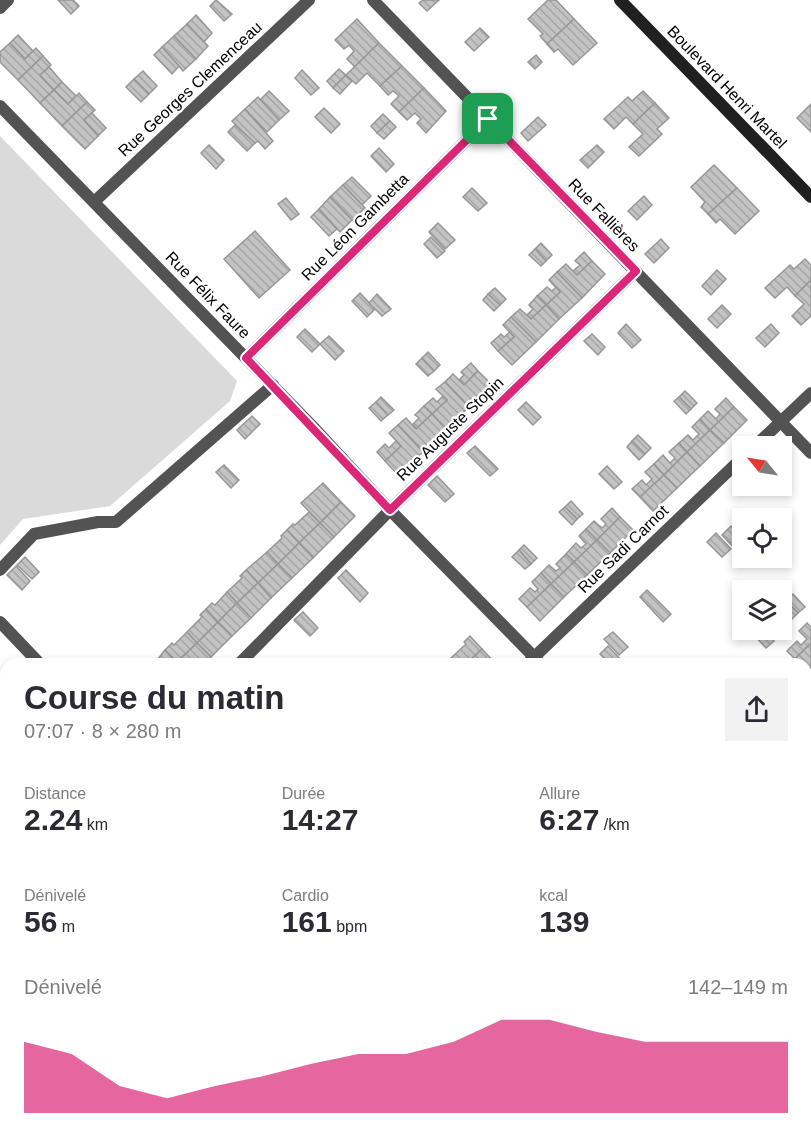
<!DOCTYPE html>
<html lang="fr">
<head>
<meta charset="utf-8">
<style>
  :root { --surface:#fff; --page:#f2f2f3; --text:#2b2b33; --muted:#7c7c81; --accent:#db2777 }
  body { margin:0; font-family:Helvetica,sans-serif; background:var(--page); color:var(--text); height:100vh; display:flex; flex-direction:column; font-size:22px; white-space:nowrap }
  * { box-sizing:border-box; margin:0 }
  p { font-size:20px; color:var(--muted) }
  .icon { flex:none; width:33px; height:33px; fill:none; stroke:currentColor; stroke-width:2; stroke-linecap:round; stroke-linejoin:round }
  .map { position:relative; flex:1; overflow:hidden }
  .side { position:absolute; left:0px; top:658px; width:812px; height:488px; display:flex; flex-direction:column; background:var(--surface); border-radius:18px 18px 0 0; box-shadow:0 3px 9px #0003 }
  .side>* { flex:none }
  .needle { width:39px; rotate:300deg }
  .controls { position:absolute; left:732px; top:436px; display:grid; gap:12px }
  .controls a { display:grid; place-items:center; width:60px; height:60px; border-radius:0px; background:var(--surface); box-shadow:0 3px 9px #0003; font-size:30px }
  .pin { position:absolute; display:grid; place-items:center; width:51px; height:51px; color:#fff; margin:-26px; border-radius:12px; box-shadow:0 3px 9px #0006 }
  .round { display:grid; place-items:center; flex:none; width:63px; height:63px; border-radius:0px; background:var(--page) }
  .headline { display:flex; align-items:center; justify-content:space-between; height:102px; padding:0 24px }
  h1 { font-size:33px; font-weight:600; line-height:45px }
  .stats { display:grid; grid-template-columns:repeat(3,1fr); gap:9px; height:102px; padding:6px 24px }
  .stats div { display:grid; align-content:center }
  .stats b { font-size:30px; font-weight:600 }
  .stats small { font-size:16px; font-weight:400 }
  .stats p { font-size:16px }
  .chart { height:168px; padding:12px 24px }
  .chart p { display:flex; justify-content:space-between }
  .chart svg { width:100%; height:108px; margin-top:6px; fill:var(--accent); opacity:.7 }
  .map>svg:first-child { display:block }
</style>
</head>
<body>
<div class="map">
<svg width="811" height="1145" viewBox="0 0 811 1145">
  <defs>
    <pattern id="building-back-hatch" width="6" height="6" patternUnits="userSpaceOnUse" patternTransform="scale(1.5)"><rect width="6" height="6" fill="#c3c3c3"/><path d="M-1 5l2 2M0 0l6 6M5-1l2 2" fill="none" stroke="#a6a6a6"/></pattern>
  </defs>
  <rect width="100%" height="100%" fill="#fff"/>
  <polygon fill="#dadada" points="0,136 237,381 230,401 110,506 23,519 0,545"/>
  <g fill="url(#building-back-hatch)" stroke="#979797" stroke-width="1.5">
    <polygon points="58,0 73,0 79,6 71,14"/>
    <polygon points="216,0 232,14 224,21 210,6"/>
    <polygon points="423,0 439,0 427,11 419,3"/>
    <polygon points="548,0 556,0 574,19 547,44 540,36 543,34 528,19"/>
    <polygon points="196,15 212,33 204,42 187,24"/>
    <polygon points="357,19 379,43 355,67 347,59 354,51 349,45 344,49 335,40"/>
    <polygon points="574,19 597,43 573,65 558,49 554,52 547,44"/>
    <polygon points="187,24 208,46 196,59 174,36"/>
    <polygon points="480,28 489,37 474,51 465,42"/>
    <polygon points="18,35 33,51 25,59 10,43"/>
    <polygon points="174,36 196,59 183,71 162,47"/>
    <polygon points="10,43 25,59 36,48 43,56 18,80 0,62 0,52"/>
    <polygon points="379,43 402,66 380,86 367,73 356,84 346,75"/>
    <polygon points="162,47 179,66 172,74 154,55"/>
    <polygon points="536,55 542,62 535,69 528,62"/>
    <polygon points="43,56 51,65 40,75 54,90 40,103 18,80"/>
    <polygon points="402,66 424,88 399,112 391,104 399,96 393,91 388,95 380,86"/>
    <polygon points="49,67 62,82 54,90 40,75"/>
    <polygon points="339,69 346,75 333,88 327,81"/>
    <polygon points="302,70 319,88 311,95 295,78"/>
    <polygon points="143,71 157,86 149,94 134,79"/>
    <polygon points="346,75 352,81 340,94 333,88"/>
    <polygon points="134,79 149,94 141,102 126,87"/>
    <polygon points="62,82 76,96 68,104 54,90"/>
    <polygon points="424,88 446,111 426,133 417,123 421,119 415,113 407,120 399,112"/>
    <polygon points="54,90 68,104 79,93 87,102 62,126 40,103"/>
    <polygon points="269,91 289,111 279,120 260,100"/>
    <polygon points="643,91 655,103 633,124 626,117 614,129 604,119 628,97 632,101"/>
    <polygon points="258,97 279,120 267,132 245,109"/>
    <polygon points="87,102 95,110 84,120 98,136 85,149 62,126"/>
    <polygon points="655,103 669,118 657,129 662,134 639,156 629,147 643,134 633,124"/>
    <polygon points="811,104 811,132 797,118"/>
    <polygon points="324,108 340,124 331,133 315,117"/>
    <polygon points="245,109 273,141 265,149 258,141 255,143 248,137 232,121"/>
    <polygon points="92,113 106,128 98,136 84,120"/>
    <polygon points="383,114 390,121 377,133 371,126"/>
    <polygon points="538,117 546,125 528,141 521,133"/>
    <polygon points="390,121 396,127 384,139 377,133"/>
    <polygon points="235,125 255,143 247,151 228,132"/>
    <polygon points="209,145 224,160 216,169 201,153"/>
    <polygon points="597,145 604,152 588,168 580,160"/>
    <polygon points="379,148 394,164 386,172 371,156"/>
    <polygon points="714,165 737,188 708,214 701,207 705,202 691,187"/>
    <polygon points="352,177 371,196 362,205 343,185"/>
    <polygon points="343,185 365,208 352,220 330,197"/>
    <polygon points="472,188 487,203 478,211 463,197"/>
    <polygon points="737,188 759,211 735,234 720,219 716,223 708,214"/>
    <polygon points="644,196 652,205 637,220 628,211"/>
    <polygon points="330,197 352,220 340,232 319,209"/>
    <polygon points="286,198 299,214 291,220 278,204"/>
    <polygon points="319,209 337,229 329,236 311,217"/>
    <polygon points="438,223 455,240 445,249 429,232"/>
    <polygon points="255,231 290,270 259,298 224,259"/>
    <polygon points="431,237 445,251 437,258 424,244"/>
    <polygon points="661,239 669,248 654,263 645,254"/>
    <polygon points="541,243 552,255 546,261 535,249"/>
    <polygon points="535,249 546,261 541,266 529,255"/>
    <polygon points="584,252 592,261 577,275 573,271 580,265 575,261"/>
    <polygon points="805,259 811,265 811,280 795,296 787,287 775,298 765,288 790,265 794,269"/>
    <polygon points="592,261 605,274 582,298 557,272 566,264 577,275"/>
    <polygon points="717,270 726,279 711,295 702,286"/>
    <polygon points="557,272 582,298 559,319 546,305 560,292 549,280"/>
    <polygon points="811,280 811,316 801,325 792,316 804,304 795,296"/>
    <polygon points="547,287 552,291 556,287 560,292 546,305 537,296"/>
    <polygon points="495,288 506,299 500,305 488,294"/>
    <polygon points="360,293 375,309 367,317 352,301"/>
    <polygon points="377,294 391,309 382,316 369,303"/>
    <polygon points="488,294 500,305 494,311 483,300"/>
    <polygon points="537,296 546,305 531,319 527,315 533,309 529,305"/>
    <polygon points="546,305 559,319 536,342 511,317 520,309 531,319"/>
    <polygon points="722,305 731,314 717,328 708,319"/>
    <polygon points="511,317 536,342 512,365 498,351 514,337 503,325"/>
    <polygon points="626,324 641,340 632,348 618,333"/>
    <polygon points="771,324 779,333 765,347 756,338"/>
    <polygon points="305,329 320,344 312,352 297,337"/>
    <polygon points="510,332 514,337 498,351 491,343 501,334 504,337"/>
    <polygon points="592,334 605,347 598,355 584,341"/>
    <polygon points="329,336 344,351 335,360 320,344"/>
    <polygon points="428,352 440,365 434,371 422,358"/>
    <polygon points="422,358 434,371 428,376 416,364"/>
    <polygon points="471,363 478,371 464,385 459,380 464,375 461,372"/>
    <polygon points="478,371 492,385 469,407 445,382 453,374 464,385"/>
    <polygon points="445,382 469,407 446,429 432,414 447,400 436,389"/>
    <polygon points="685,391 697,403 691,409 679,397"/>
    <polygon points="443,396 447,400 432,414 424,406 433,398 437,402"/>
    <polygon points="381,397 394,410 388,415 376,402"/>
    <polygon points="679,397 691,409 686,414 674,401"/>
    <polygon points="726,398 734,407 710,430 700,419 708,411 716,419 720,414 715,409"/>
    <polygon points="376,402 388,415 381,421 369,408"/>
    <polygon points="526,402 541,417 533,425 518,410"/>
    <polygon points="424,406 432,414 416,429 413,424 419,418 415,415"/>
    <polygon points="734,407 747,420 724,443 710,430"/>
    <polygon points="432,414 446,429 423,452 398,425 406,418 416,429"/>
    <polygon points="252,416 260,424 245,439 237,430"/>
    <polygon points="700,419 710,430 687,452 679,443 688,435 693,440 699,434 692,427"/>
    <polygon points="398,425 423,452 398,475 385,461 401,446 389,433"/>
    <polygon points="710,430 724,443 700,466 687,452"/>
    <polygon points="638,435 651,448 645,454 632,441"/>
    <polygon points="396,441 401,446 385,461 377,452 385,444 389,448"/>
    <polygon points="632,441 645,454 639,460 627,447"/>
    <polygon points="679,443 687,452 664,475 654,464 663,455 670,463 675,458 669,452"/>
    <polygon points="475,446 498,469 490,476 467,453"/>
    <polygon points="687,452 700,466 677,488 664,475"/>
    <polygon points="654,464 664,475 640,497 632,489 642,480 646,485 652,479 645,472"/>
    <polygon points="224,465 239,480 231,488 216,472"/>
    <polygon points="607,466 622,482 614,489 599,474"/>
    <polygon points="664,475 677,488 653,511 640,497"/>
    <polygon points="437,476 454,494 445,502 428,485"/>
    <polygon points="323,483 341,502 320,523 301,503"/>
    <polygon points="571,501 583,514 577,519 565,507"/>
    <polygon points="341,502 355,516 334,537 320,523"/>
    <polygon points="565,507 577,519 572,525 559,512"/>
    <polygon points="612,508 620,517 597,540 586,529 594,521 602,528 606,524 601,519"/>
    <polygon points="309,512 320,523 299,543 287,530 293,524 295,525"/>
    <polygon points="620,517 633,530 610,553 597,540"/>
    <polygon points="320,523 334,537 313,558 299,543"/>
    <polygon points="731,526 742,538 742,545 737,551 722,535"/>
    <polygon points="586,529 597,540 574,562 566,554 576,543 581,548 586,544 579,536"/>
    <polygon points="287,530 299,543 278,564 267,552 282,538 281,536"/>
    <polygon points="716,533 731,549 722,557 707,542"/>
    <polygon points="597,540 610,553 587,575 574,562"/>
    <polygon points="299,543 313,558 292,578 278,564"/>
    <polygon points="524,545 537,558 531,564 519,550"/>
    <polygon points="519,550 531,564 525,569 512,557"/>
    <polygon points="267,552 278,564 258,583 246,570"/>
    <polygon points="566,554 574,562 551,584 541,573 549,565 556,571 560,568 556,564"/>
    <polygon points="25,557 39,572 32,579 17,565"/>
    <polygon points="574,562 587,575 564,597 551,584"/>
    <polygon points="278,564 292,578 271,598 258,583"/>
    <polygon points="16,566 30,581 22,590 7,575"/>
    <polygon points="246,570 258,583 237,603 227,592 242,578 240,576"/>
    <polygon points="346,570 368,593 360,602 338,578"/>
    <polygon points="541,573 551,584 527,607 519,599 530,588 535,592 538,589 532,582"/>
    <polygon points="258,583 271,598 251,618 237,603"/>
    <polygon points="551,584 564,597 540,621 527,607"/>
    <polygon points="647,590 671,614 663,622 640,597"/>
    <polygon points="227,592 237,603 218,622 206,609 212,603 215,605"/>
    <polygon points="793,594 805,607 798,613 786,601"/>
    <polygon points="786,601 798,613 792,619 782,608"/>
    <polygon points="237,603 251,618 232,636 218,622"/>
    <polygon points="206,609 218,622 197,643 187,632 202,617 200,615"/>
    <polygon points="303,612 318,628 310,636 294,620"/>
    <polygon points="218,622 232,636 211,657 197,643"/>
    <polygon points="807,623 811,627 811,643 795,659 787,651 797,641 801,645 807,639 799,631"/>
    <polygon points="755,630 764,630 774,641 766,648 752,633"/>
    <polygon points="187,632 197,643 177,662 165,650 172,643 174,645"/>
    <polygon points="613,632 628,647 619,655 604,639"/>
    <polygon points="470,636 482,649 466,664 457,664 451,658 466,644 464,642"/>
    <polygon points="197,643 211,657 203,664 179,664 177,662"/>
    <polygon points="811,643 811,668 807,672 806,664 800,664 795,659"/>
    <polygon points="608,646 622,661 619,664 610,664 600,654"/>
    <polygon points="482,649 495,663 494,664 466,664"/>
    <polygon points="165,650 177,662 175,664 154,664"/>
    <polygon points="0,682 6,689 6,699 0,704"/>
    <polygon points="806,1025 811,1030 810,1047 806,1042"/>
    <polygon points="565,1140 588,1140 582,1145 561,1145"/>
  </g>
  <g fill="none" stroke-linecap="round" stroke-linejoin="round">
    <polyline stroke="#535353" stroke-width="12" points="0,570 34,534 98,522 116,522 273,385"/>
    <g stroke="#535353" stroke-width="12">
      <polyline points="373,0 811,453"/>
      <polyline points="0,8 8,0"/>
      <polyline points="0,106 315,429 390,510 541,664"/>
      <polyline points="94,202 309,0"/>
      <polyline points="246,358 488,119"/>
      <polyline points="754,447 811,393"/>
      <polyline points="0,622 40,664"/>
      <polyline points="239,664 390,510 636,271"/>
      <polyline points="527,664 742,458"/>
      <polyline points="806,699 811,694"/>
      <polyline points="806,936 811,941"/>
      <polyline points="806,981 811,975"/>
      <polyline points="523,1140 527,1145"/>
      <polyline points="636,1145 641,1140"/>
    </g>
    <polyline stroke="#202020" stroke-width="12" points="620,0 811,197"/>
  </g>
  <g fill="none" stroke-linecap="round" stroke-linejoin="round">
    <defs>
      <polygon id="route" points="488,119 636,271 390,510 246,358"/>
    </defs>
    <use href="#route" stroke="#fff" stroke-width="12"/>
    <use href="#route" stroke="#db2777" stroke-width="8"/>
  </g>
  <g text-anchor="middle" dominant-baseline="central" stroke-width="4.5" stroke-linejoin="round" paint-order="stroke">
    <g font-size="16" fill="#000" stroke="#fff">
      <text transform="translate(727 87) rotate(46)">Boulevard Henri Martel</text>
      <text transform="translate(190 89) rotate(-43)">Rue Georges Clemenceau</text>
      <text transform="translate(604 215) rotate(46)">Rue Fallières</text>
      <text transform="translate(355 227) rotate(-45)">Rue Léon Gambetta</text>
      <text transform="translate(208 295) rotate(46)">Rue Félix Faure</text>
      <text transform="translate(450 429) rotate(-44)">Rue Auguste Stopin</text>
      <text transform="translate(623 549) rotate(-44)">Rue Sadi Carnot</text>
    </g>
  </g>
</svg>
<div class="controls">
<a><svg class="needle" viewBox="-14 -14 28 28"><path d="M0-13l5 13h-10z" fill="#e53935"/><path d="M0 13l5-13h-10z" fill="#7c7c81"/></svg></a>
<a><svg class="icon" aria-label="locate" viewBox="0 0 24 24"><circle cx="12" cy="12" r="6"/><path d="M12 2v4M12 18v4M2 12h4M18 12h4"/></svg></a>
<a><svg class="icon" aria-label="layers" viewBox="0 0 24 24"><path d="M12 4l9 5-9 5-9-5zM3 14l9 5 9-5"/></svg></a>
</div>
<div class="pin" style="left:488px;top:119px;background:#1e9e55"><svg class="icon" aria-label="arrive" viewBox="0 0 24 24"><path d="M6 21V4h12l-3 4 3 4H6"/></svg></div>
<section class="side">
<div class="headline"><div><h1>Course du matin</h1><p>07:07 · 8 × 280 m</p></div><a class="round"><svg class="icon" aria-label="share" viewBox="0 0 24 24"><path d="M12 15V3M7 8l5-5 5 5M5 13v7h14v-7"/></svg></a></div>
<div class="stats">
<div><p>Distance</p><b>2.24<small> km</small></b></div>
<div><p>Durée</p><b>14:27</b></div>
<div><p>Allure</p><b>6:27<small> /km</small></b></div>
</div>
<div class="stats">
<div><p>Dénivelé</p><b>56<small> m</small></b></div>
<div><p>Cardio</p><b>161<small> bpm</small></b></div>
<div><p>kcal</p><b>139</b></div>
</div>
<div class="chart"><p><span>Dénivelé</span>142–149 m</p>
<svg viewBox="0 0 160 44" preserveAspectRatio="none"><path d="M0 44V15L10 20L20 33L30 38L40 33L50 29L60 24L70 20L80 20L90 15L100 6L110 6L120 11L130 15L140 15L150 15L160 15V44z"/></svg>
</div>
</section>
</div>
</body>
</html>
